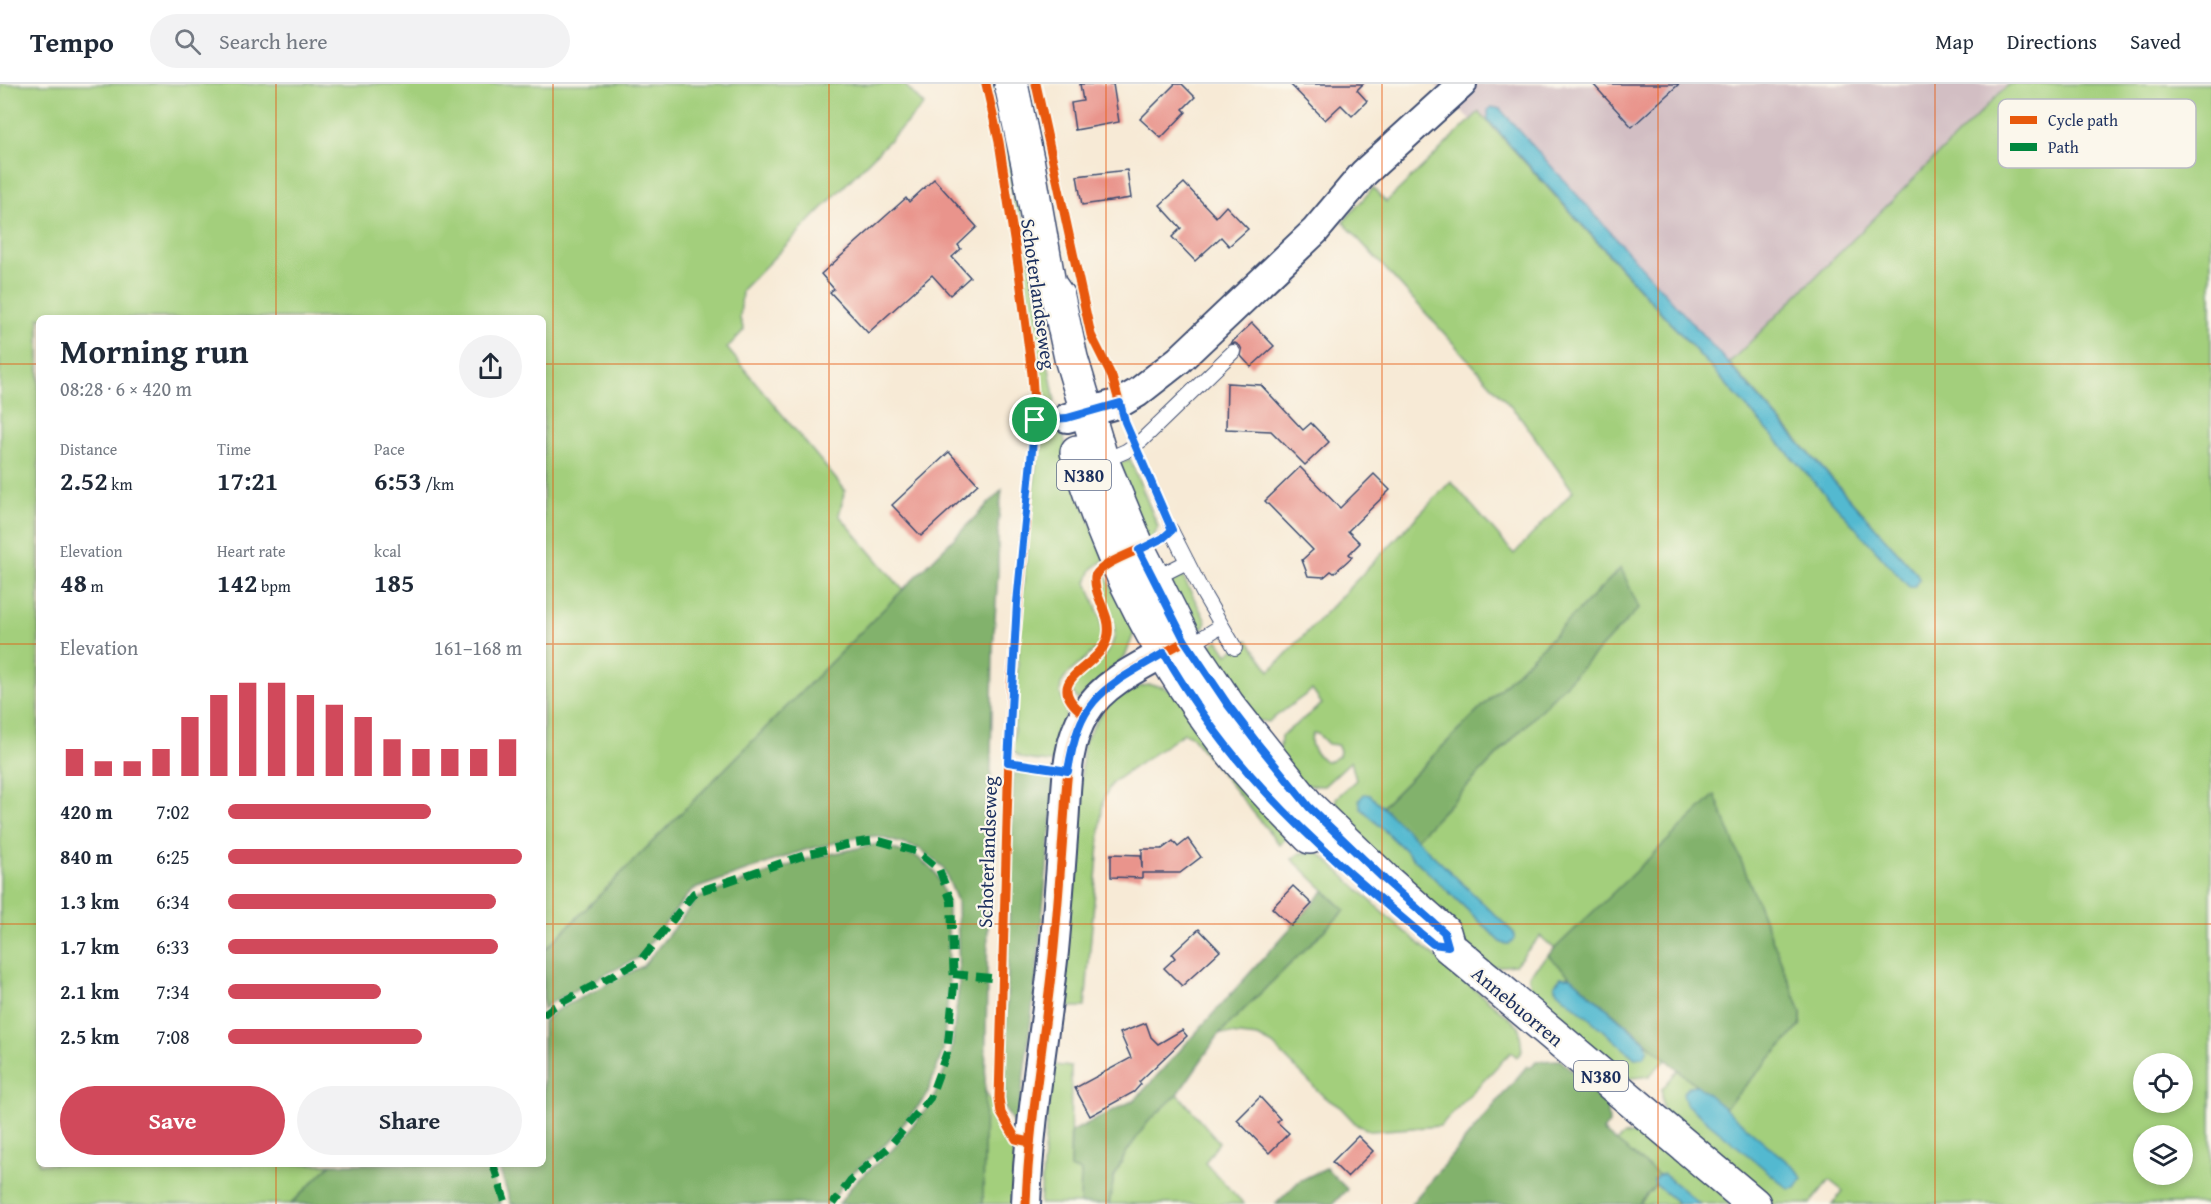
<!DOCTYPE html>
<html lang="en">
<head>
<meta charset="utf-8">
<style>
  :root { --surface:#fff; --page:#f2f2f3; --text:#1f2937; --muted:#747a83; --line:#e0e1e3; --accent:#d1495b }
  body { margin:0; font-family:"Gentium Book Plus",serif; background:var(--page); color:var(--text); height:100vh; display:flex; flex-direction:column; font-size:22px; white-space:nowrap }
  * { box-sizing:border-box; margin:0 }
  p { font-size:20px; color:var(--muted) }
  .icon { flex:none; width:33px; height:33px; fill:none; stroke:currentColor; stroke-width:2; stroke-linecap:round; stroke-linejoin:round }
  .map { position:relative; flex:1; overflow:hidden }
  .drawer { position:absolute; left:36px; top:231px; width:510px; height:852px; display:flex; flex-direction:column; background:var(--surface); border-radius:9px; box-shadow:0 3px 9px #0003 }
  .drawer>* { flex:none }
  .tools { position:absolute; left:2133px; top:969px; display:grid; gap:12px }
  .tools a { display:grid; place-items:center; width:60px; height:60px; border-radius:50%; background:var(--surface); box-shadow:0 3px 9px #0003; font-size:30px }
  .pin { position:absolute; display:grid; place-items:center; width:51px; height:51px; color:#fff; margin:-26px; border:3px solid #fff; border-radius:50%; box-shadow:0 2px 6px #0007 }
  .round { display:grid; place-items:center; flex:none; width:63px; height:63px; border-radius:32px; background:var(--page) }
  .head { display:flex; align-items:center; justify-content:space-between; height:102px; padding:0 24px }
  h1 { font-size:33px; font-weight:700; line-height:45px }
  .metrics { display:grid; grid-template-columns:repeat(3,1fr); gap:9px; height:102px; padding:6px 24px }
  .metrics div { display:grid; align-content:center }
  .metrics b { font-size:26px; font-weight:700 }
  .metrics small { font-size:16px; font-weight:400 }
  .metrics p { font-size:16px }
  .chart { height:168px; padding:12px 24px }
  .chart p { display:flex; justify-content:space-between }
  .chart svg { width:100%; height:108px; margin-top:6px; stroke:var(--accent); stroke-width:6 }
  .cta { display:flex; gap:12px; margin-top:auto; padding:12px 24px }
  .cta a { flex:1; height:69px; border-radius:36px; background:var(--accent); color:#fff; font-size:24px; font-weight:700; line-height:69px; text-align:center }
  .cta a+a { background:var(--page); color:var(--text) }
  ul { padding:0 24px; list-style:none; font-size:20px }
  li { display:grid; grid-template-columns:96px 72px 1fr; align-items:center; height:45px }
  li i { height:15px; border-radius:8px; background:var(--accent) }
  header { display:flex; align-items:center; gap:36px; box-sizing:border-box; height:84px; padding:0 30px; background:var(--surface); border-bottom:2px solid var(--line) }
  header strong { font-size:28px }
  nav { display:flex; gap:33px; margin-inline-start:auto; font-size:21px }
  .search { width:420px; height:54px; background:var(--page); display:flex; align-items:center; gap:15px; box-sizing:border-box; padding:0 21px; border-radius:33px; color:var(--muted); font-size:22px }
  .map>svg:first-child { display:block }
</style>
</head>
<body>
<header>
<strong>Tempo</strong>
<div class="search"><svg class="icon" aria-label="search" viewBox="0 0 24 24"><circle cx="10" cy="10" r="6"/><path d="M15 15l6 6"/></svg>Search here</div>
<nav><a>Map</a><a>Directions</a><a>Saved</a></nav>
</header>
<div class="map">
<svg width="2211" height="1120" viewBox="0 0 2211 1120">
  <rect width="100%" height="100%" fill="#fbf7ec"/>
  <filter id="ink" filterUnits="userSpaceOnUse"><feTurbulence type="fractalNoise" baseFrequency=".0167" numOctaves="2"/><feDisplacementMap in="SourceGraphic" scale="12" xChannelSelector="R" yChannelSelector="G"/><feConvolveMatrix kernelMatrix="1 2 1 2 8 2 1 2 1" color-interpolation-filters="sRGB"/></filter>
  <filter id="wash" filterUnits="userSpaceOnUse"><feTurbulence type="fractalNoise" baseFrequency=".008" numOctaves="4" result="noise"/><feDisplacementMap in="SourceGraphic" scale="24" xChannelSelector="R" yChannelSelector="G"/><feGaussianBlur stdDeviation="1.35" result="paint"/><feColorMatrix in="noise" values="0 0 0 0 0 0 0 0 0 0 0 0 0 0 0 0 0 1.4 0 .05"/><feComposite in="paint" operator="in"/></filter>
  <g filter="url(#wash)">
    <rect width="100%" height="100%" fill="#f7ead6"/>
    <polygon fill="#d2bec3" points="1435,0 2009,0 1720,288"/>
    <g fill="#a3cf7c" stroke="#5f7f6d" stroke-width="1.5" fill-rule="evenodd">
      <polygon points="0,0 904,0 924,21 742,206 740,235 744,246 727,264 845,406 839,431 903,506 543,868 543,234 39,234 39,1080 331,1080 291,1120 0,1120"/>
      <path d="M2009 0H2211V1120H1832L1843 1107 1829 1096 1810 1120H1773L1663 1028 1662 1005 1678 986 1696 1001 1690 1002 1798 1087 1724 1025 1801 941V928L1715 712 1555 865 1540 852 1515 881 1491 883 1334 739 1336 714 1356 696 1351 677 1324 702 1299 701 1279 677 1281 652 1322 620 1312 606 1268 638 1247 635 1206 565 1218 556 1227 570 1248 556 1270 587 1451 397 1514 470 1573 407 1522 335 1343 138 1373 104 1386 118 1479 28 1909 502 1914 503 1919 495 1917 490 1729 279ZM1620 485 1639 524 1416 755 1514 849 1509 860 1502 859 1361 724 1370 711 1382 723ZM1313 649 1318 650 1328 660 1337 661 1340 666 1339 672 1331 677H1325C1315 670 1307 661 1313 649ZM2144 980H2182V1018H2144ZM2144 1052H2182V1090H2144Z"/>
      <path d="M992 2H998L1055 317C1051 324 1046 325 1039 326 1030 217 1013 109 992 2Z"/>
      <path d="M1057 343 1061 345 1084 421 1105 475 1092 485 1087 498 1101 536 1102 552 1099 562 1067 591 1061 600 1060 609 1067 628 1056 677 1053 678C1040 676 1019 679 1013 665L1022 511 1040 345Z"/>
      <polygon points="1130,375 1158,443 1153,454 1142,459 1119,379"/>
      <path d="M1104 489 1135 546 1125 573 1078 616 1071 606 1073 601C1084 585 1103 579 1112 560 1123 535 1096 516 1101 492Z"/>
      <polygon points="1182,491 1206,537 1205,541 1198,549 1169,499"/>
      <path d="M1151 601 1163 603 1178 611 1286 739 1285 755 1280 761 1191 652 1184 649 1113 698 1104 713 1102 725 1085 923H1061L1084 659C1100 629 1114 603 1151 601Z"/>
      <polygon points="1300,769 1319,769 1398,842 1519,942 1522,967 1517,973 1511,968 1440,1042 1371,1047 1357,1041 1340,1023 1324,1013 1273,961 1258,953 1220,949 1345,826 1292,775"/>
      <polygon points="1548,871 1571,893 1561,893 1555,900 1557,906 1635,974 1647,966 1645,958 1666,975 1649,992 1625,995 1532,918 1529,891"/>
      <polygon points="1054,981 1071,983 1070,1084 1081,1088 1080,1120 1040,1120 1046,1045"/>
      <polygon points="984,1004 1015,1067 1012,1120 983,1120"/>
      <path d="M1178 1010 1219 1058 1205 1079 1244 1120H1109C1111 1111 1112 1101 1115 1092 1127 1061 1151 1030 1178 1010Z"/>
      <polygon points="1648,1048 1733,1120 1700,1120 1666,1092 1659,1091 1616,1058 1624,1051"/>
      <polygon points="1656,1101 1679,1120 1639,1120"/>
    </g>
    <g fill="#82b26c" stroke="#4e7065" stroke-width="1.5">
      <polygon points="1002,406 998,441 998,488 993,565 983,1120 839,1120 854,1099 892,1066 932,1018 951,970 959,902 957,817 943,783 920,765 876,752 856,754 805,766 692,806 638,874 552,918 543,925 543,868"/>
      <polygon points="1621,484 1639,524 1416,755 1382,723"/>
      <polygon points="1017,685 1047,690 1055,701 1036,895 1017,1046 1004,1023 1013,694"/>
      <polygon points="1715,711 1801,928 1801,941 1724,1025 1571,893 1548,871"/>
      <polygon points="877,760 916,772 936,789 948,819 949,901 943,967 926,1013 886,1060 848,1093 835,1112 827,1120 511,1120 498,1080 543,1080 543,938 555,927 643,882 698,814 807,775"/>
      <polygon points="1324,807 1345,826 1220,949 1178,1010 1147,1039 1126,1069 1114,1093 1109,1120 1080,1120 1081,1088 1070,1084 1071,1048 1136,1015"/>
      <polygon points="1560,976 1607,1016 1609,1039 1603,1047 1659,1091 1654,1096 1656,1101 1639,1120 1411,1120 1527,982 1530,984 1536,977"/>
      <polygon points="331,1080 488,1080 501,1120 291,1120"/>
      <polygon points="1326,1084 1347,1105 1333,1120 1276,1120 1299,1097"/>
    </g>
    <g fill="#52b9d0" stroke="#367497" stroke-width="1.5">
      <polygon points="1492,23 1500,25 1917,490 1919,495 1914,503 1909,503 1488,36 1488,26"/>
      <polygon points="1364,710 1370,711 1514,849 1514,855 1509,860 1502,859 1361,724 1359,716"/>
      <polygon points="1561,893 1571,893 1645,958 1648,966 1643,973 1635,974 1556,906 1555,900"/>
      <polygon points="1697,1001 1798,1087 1802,1095 1796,1104 1789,1105 1686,1020 1683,1009 1690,1002"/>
      <polygon points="1664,1090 1666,1092 1700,1120 1679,1120 1655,1100 1654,1096 1659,1091"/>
    </g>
    <g id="blocks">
      <g fill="#e9948c">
        <polygon points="1080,0 1113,0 1119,38 1075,46 1071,19 1083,17"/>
        <polygon points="1175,0 1182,0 1195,13 1183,25 1186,28 1161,54 1140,35"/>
        <polygon points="1290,0 1363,0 1357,6 1367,17 1352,32 1341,21 1325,36"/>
        <polygon points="1593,0 1679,0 1632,43"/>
        <polygon points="1127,86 1131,114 1082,121 1077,92"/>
        <polygon points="934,95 977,143 958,161 961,165 952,173 970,193 950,211 932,191 868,249 830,208 834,205 821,190 906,114 909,118"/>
        <polygon points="1184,99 1216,133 1226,122 1248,145 1229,162 1221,153 1195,177 1172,153 1181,144 1160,121"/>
        <polygon points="1252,239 1274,262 1251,283 1241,272 1242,266 1240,262 1235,259 1230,260"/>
        <polygon points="1227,299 1261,301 1303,346 1311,339 1329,358 1305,381 1271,347 1226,345"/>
        <polygon points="949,368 978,400 921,452 892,421"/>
        <polygon points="1300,383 1340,424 1374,390 1390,406 1348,447 1360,459 1349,470 1352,473 1334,489 1331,487 1324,493 1308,492 1302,476 1313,466 1265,417"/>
        <polygon points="1188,755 1201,773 1180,789 1142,789 1142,794 1111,793 1111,770 1141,771 1142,785 1142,765 1162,765 1173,757 1178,763"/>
        <polygon points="1293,802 1312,820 1291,842 1272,824"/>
        <polygon points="1199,845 1220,867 1182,902 1164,884 1175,874 1172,870"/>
        <polygon points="1146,939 1151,953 1158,960 1182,946 1187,952 1139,998 1141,1000 1134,1008 1090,1032 1075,1004 1131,974 1120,949"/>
        <polygon points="1260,1013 1280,1035 1277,1038 1289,1049 1269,1069 1237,1036"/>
        <polygon points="1358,1052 1373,1067 1347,1093 1332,1078"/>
      </g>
    </g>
  </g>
  <g filter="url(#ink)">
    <use href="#blocks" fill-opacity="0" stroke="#3c4b70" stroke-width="1.5"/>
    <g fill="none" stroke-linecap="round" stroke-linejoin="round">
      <defs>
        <g id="lane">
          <polyline points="1026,338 1067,334"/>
          <polyline points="1101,378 1126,367 1142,356 1233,268"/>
          <polyline points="1171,446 1204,511 1235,564"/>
          <polyline points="1153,495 1187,478"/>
          <polyline points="1186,557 1194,559 1221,542"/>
        </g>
        <g id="street">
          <polyline points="1067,334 1120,319 1137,309 1179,276 1315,147 1364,89 1462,0"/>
          <path d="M1026 1120C1029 1035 1045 951 1054 867 1058 824 1061 782 1064 740 1067 703 1065 661 1085 629 1104 596 1151 577 1184 558"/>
        </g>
        <g id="primary">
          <polyline points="1011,0 1028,80 1049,200 1058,213 1071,274 1102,377 1139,466 1185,557 1228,621 1309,723 1384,795 1444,848 1448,862 1754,1120"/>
          <path d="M1077 368C1108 478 1164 584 1236 673 1259 701 1284 727 1310 753"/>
        </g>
      </defs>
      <use href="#lane" stroke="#3c4b70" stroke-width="16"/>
      <use href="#street" stroke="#3c4b70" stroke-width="32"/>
      <use href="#primary" stroke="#3c4b70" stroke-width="36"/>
      <use href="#lane" stroke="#fff" stroke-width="14"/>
      <use href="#street" stroke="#fff" stroke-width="28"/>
      <use href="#primary" stroke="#fff" stroke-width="33"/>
      <g stroke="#00873e" stroke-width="8" stroke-dasharray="15 8" stroke-linecap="butt">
        <polyline points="953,890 1001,895"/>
        <polyline points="543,931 553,923 640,877 694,809 805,771 855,759 876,756 918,768 939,785 951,817 954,902 947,968 930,1014 888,1064 851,1096 833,1120"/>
        <polyline points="493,1080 506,1120"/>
      </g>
      <defs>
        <g id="cycleway">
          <polyline points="986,0 999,58 1019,188 1032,290 1035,336 1011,599 999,1014 1001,1029 1016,1055 1030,1058"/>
          <path d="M1036 0 1091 251 1112 293 1125 338 1171 446C1153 465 1106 473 1095 492 1093 513 1111 529 1108 550 1104 586 1036 592 1084 630"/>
          <path d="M1026 1120C1029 1034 1046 949 1054 863 1058 821 1061 779 1064 737 1067 701 1066 663 1084 631 1102 597 1153 576 1185 557"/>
        </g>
      </defs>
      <use href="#cycleway" stroke="#fbf7ec" stroke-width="13"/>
      <use href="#cycleway" stroke="#e8590c" stroke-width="9"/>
    </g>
  </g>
  <g fill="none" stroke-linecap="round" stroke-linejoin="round" filter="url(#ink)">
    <defs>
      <path id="route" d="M1120 319 1125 338 1172 446 1163 454 1139 466 1185 557 1228 621 1257 659 1309 723 1384 795 1444 848 1448 862 1433 860C1376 812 1318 764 1267 709 1227 667 1193 619 1164 569 1103 605 1080 612 1068 687L1008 678 1017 519 1035 336 1067 334Z"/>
    </defs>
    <use href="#route" stroke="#fff" stroke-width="12"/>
    <use href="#route" stroke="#1a73e8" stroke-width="8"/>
  </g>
  <path fill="none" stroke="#e8590c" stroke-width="1.5" stroke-opacity="0.55" d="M276 0V234M553 0V1120M829 0V1120M1106 0V1120M1382 0V1120M1658 0V1120M1935 0V1120M0 280H39M543 280H2211M0 560H39M543 560H2211M0 840H39M543 840H2211M276 1080V1120"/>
  <g text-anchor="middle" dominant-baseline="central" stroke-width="4.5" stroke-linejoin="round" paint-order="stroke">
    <g fill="#fbf7ec" stroke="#5e6b89" stroke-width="1.5">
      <rect x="1057" y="376" width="54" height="30" rx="4.5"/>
      <rect x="1574" y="977" width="54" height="30" rx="4.5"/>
    </g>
    <g font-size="18" font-weight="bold" fill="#1b2f5e">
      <text x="1084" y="391">N380</text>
      <text x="1601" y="992">N380</text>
    </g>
    <g font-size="20" fill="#1b2f5e" stroke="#fbf7ec">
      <text transform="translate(1039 210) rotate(82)">Schoterlandseweg</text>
      <text transform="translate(987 768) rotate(-88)">Schoterlandseweg</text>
      <text transform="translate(1518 922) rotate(40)">Annebuorren</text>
    </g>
  </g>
  <rect x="1998" y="15" width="198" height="69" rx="9" fill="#fbf7ec" stroke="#b8bbc1" stroke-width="1.5"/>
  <rect x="2010" y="32" width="27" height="8" fill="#e8590c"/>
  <rect x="2010" y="59" width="27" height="8" fill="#00873e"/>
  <g font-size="16" fill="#1b2f5e">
    <text x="2048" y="42">Cycle path</text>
    <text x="2048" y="69">Path</text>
  </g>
</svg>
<div class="tools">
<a><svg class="icon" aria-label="locate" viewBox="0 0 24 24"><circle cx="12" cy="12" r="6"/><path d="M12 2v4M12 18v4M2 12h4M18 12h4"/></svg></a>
<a><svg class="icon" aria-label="layers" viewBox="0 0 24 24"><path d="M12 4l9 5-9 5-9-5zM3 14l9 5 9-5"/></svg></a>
</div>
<div class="pin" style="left:1035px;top:336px;background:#1e9e55"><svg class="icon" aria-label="arrive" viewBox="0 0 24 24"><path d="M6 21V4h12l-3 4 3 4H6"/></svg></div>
<section class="drawer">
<div class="head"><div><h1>Morning run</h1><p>08:28 · 6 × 420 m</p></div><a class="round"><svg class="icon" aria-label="share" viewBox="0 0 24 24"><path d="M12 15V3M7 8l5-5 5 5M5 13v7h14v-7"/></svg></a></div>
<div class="metrics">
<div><p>Distance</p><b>2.52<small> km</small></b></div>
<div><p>Time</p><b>17:21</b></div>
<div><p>Pace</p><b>6:53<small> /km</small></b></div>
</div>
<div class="metrics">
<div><p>Elevation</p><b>48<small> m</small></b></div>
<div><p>Heart rate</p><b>142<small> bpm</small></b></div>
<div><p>kcal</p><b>185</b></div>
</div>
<div class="chart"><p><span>Elevation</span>161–168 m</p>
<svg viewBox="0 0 160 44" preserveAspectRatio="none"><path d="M5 44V33M15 44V38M25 44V38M35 44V33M45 44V20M55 44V11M65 44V6M75 44V6M85 44V11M95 44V15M105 44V20M115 44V29M125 44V33M135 44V33M145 44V33M155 44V29"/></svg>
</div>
<ul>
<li><b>420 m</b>7:02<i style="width:69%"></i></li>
<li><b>840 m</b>6:25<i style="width:100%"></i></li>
<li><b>1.3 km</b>6:34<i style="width:91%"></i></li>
<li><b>1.7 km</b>6:33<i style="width:92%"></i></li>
<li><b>2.1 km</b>7:34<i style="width:52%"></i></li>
<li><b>2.5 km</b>7:08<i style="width:66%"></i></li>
</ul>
<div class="cta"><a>Save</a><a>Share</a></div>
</section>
</div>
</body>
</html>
